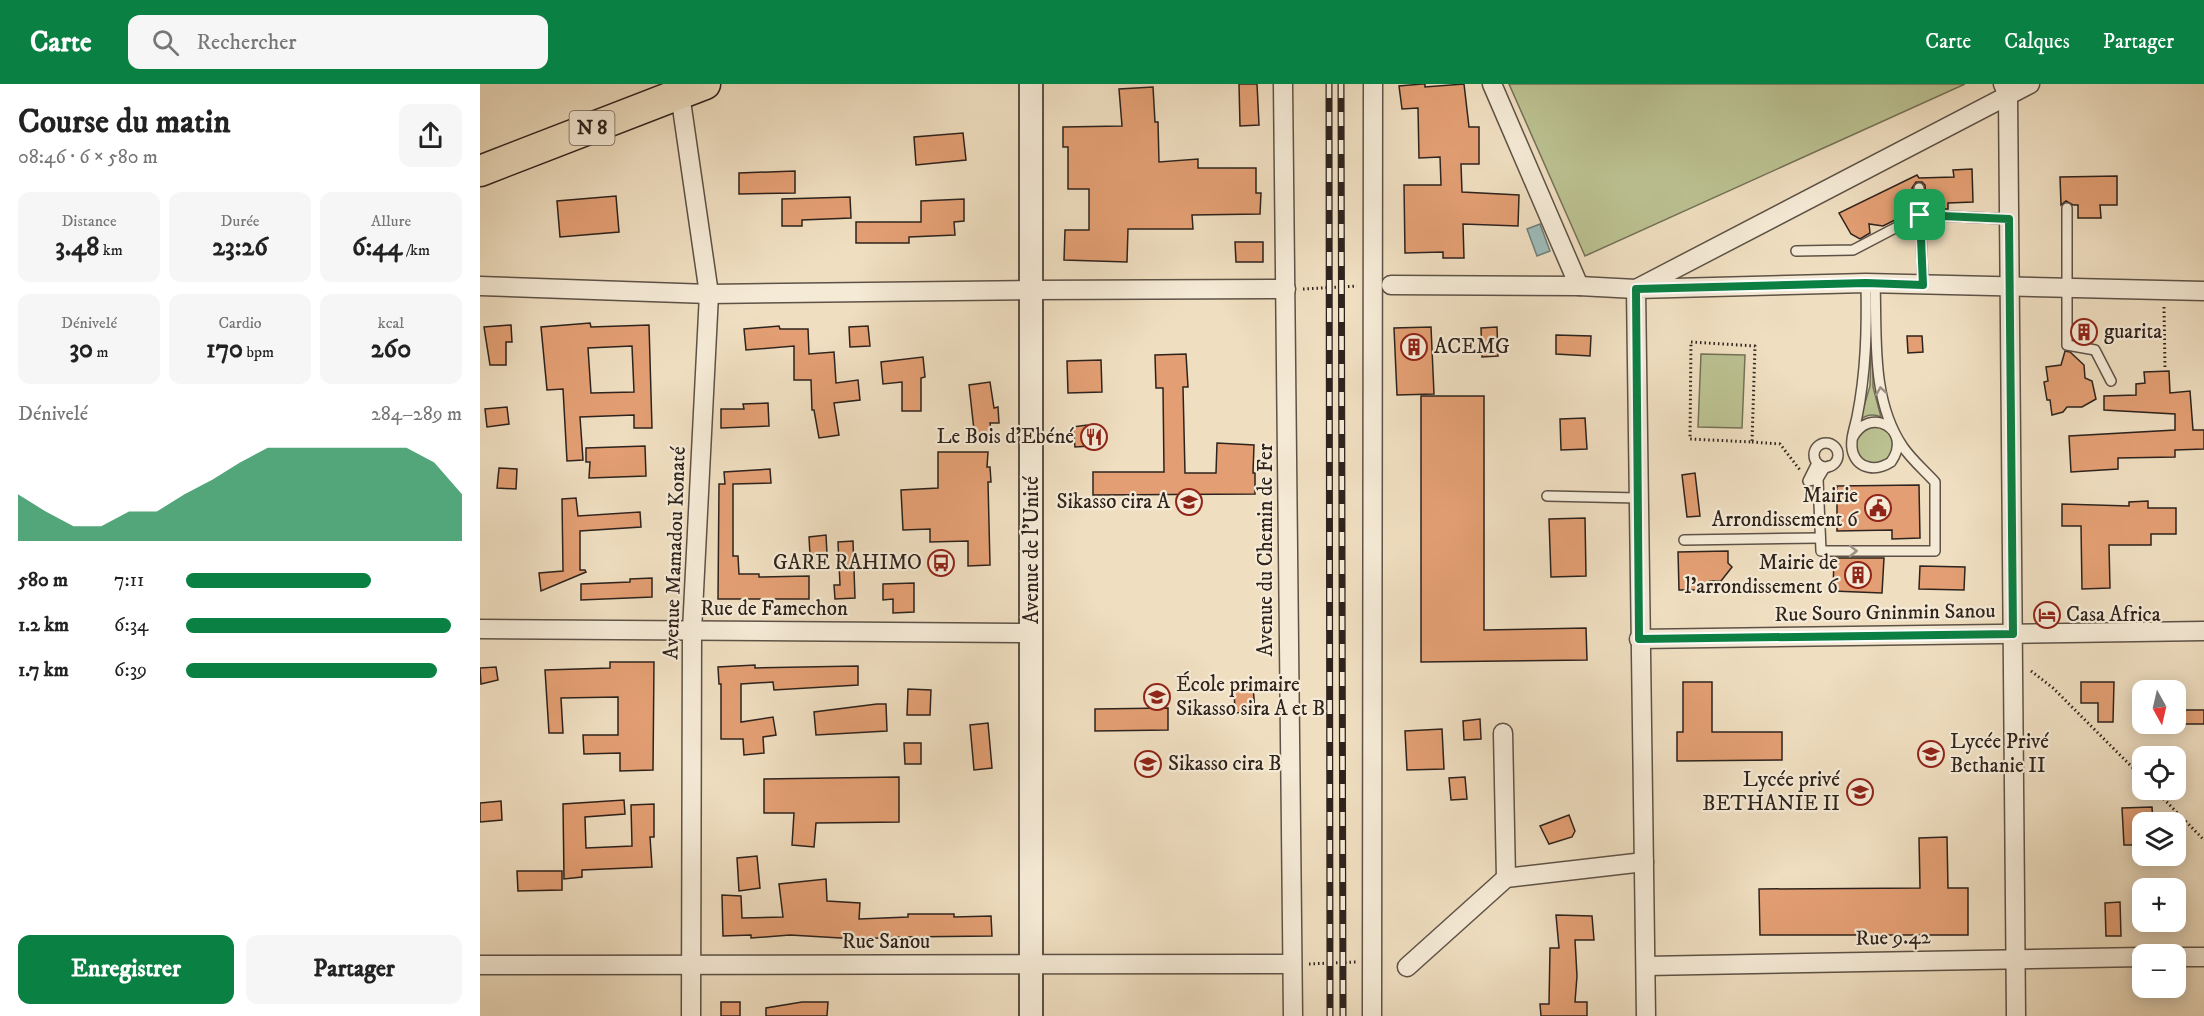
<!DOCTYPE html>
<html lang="fr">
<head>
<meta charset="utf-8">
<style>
  :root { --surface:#fff; --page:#f6f6f6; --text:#222; --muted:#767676; --accent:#0b8043 }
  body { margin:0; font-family:"IM FELL DW Pica",serif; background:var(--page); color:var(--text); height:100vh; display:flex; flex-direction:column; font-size:22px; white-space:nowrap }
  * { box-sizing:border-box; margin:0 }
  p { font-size:20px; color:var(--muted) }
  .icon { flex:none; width:33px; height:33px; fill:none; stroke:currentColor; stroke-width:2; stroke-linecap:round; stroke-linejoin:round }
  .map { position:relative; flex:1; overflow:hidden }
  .side { display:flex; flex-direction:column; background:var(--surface); width:480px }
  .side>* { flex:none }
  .needle { width:39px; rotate:172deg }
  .controls { position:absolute; left:1652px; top:596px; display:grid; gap:12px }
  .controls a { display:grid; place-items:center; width:54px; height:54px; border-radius:12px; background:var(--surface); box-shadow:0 3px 15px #0003; font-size:30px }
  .pin { position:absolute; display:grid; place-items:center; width:51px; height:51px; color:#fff; margin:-26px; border-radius:12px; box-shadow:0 3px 9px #0006 }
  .round { display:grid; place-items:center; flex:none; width:63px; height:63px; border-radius:12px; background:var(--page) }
  .overview { display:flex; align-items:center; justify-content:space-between; height:102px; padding:0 18px }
  h1 { font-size:33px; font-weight:700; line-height:45px }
  .metrics { display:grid; grid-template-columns:repeat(3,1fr); gap:9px; height:102px; padding:6px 18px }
  .metrics div { display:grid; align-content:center; border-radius:12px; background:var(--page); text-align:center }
  .metrics b { font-size:26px; font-weight:700 }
  .metrics small { font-size:16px; font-weight:400 }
  .metrics p { font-size:16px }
  .chart { height:168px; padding:12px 18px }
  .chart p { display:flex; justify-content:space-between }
  .chart svg { width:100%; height:108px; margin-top:6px; fill:var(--accent); opacity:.7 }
  .button { display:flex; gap:12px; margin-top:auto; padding:12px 18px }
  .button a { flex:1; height:69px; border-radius:12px; background:var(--accent); color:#fff; font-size:24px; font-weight:700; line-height:69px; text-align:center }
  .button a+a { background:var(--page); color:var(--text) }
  ul { padding:0 18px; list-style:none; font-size:20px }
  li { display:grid; grid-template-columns:96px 72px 1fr; align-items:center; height:45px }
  li i { height:15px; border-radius:8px; background:var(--accent) }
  header { display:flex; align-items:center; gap:36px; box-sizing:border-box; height:84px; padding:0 30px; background:var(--accent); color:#fff }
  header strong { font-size:28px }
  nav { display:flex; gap:33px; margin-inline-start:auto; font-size:21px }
  .search { width:420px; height:54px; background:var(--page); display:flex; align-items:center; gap:15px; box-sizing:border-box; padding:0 21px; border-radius:12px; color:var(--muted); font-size:22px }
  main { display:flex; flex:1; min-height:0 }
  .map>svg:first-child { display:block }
</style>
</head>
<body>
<header>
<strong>Carte</strong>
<div class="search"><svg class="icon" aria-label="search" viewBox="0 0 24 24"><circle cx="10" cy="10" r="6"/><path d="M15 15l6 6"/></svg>Rechercher</div>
<nav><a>Carte</a><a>Calques</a><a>Partager</a></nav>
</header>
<main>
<section class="side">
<div class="overview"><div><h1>Course du matin</h1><p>08:46 · 6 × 580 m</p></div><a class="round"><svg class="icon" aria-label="share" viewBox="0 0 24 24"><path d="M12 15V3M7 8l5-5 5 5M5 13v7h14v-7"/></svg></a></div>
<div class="metrics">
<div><p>Distance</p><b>3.48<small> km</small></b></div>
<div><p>Durée</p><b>23:26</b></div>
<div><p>Allure</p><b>6:44<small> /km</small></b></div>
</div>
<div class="metrics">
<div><p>Dénivelé</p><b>30<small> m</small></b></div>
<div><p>Cardio</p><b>170<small> bpm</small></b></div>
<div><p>kcal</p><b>260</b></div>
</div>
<div class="chart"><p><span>Dénivelé</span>284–289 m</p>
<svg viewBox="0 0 160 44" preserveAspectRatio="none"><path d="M0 44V25L10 32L20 38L30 38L40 32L50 32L60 25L70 19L80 12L90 6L100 6L110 6L120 6L130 6L140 6L150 12L160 25V44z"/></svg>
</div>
<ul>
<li><b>580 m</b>7:11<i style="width:67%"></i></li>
<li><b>1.2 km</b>6:34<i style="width:96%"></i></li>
<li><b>1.7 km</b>6:39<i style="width:91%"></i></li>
</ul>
<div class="button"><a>Enregistrer</a><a>Partager</a></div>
</section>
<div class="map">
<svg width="1724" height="932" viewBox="0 0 1724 932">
  <rect width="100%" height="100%" fill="#efdec0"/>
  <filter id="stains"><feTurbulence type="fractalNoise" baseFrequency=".00333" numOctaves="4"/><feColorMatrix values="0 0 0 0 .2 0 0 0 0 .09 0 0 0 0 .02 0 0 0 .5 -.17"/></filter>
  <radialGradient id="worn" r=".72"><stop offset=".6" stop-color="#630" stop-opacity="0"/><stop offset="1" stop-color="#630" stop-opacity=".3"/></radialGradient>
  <g fill="#bbc191" stroke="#747257" stroke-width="1.5">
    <polygon points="1029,0 1485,0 1105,172"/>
    <path d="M1391 269H1393V303L1401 333C1394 330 1386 331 1380 336L1390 302Z"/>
    <polygon points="1221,270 1265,271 1262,344 1218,343"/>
    <path d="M1397 340 1414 352 1413 372 1395 382 1377 373C1374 349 1374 349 1397 340Z"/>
  </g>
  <polygon fill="#9cbbb9" stroke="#707e7b" stroke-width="1.5" points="1060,140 1070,167 1057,172 1047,145"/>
  <g fill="#e39f73" stroke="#2e231d" stroke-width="1.5" fill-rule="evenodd">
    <polygon points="759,0 777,0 779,41 760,42"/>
    <polygon points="942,0 945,0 945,3 984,0 989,43 999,43 999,80 981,80 982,108 1039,111 1038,142 983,140 984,174 963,174 963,168 925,169 924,101 961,101 960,73 939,74 938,24 922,25 919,2"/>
    <polygon points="673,3 675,38 678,38 679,78 718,75 718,84 776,84 776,109 781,109 780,130 712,131 713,145 648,145 647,178 584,176 585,146 609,146 609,105 588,105 588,63 583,63 583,43 642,42 639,5"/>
    <polygon points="483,49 486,76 436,81 434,53"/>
    <polygon points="1492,85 1493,118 1468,119 1468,125 1447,125 1445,101 1442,98 1436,98 1432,104 1433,126 1424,127 1423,132 1403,142 1389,140 1390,149 1380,155 1371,150 1359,129 1437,91 1439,94 1474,93 1473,86"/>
    <polygon points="315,87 315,109 259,110 259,89"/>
    <polygon points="1637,92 1637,121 1620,121 1621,134 1598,134 1598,121 1593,121 1586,117 1581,121 1580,93"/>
    <polygon points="136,112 139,148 80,153 77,117"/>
    <polygon points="370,113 371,134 322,136 322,142 302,142 302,115"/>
    <polygon points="484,115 484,137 474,138 475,151 429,153 429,159 376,159 376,138 441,138 441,117"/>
    <polygon points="755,158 783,158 783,178 756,178"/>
    <path d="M110 239 111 243 169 241 172 344H154V331L100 333 103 376 87 377 83 305 67 306 61 243ZM152 262 154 308 111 309 108 264Z"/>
    <polygon points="31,241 32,258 26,258 26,281 10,281 4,243"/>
    <polygon points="299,242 300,245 328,245 329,270 354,268 356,299 378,296 380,316 354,319 359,351 339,354 334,326 332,326 331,296 314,296 314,262 266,266 264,245"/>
    <polygon points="388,242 390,262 370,263 369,243"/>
    <polygon points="951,243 954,310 917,311 914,244"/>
    <polygon points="1017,243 1018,272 1002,273 1001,244"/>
    <polygon points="1076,251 1111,252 1110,272 1076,270"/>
    <polygon points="1427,252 1442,252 1443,268 1428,269"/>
    <polygon points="1585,267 1590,268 1604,281 1605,294 1612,297 1616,315 1602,323 1587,323 1583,328 1572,331 1570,316 1567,316 1564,298 1568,297 1566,283 1581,281"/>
    <polygon points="706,270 708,303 703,303 705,389 736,389 737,359 774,361 773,389 775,389 775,410 613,411 613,388 684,388 683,304 676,304 675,271"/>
    <polygon points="443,273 445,293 441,294 441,327 422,327 422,298 403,300 401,278"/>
    <polygon points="621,276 622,308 588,309 587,277"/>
    <polygon points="1689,287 1690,309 1710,307 1713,346 1724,346 1724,365 1695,366 1695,373 1638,374 1638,385 1591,388 1589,352 1695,346 1695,330 1624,326 1624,312 1656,311 1656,300 1665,299 1664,288"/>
    <polygon points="510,298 514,324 518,323 519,339 510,339 512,352 495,355 489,301"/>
    <polygon points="941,312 1004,312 1004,546 1106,544 1107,576 941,578"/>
    <polygon points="288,319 289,342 241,344 241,325 264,325 263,320"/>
    <polygon points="27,323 29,340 7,343 5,325"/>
    <polygon points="1105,334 1107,365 1081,366 1080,335"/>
    <polygon points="607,341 610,362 595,363 593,343"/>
    <polygon points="165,362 166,392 109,394 110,378 106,378 106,364"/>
    <polygon points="458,368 508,368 507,383 510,383 511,398 508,398 510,481 488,482 488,457 450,458 450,445 423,446 421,406 458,404"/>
    <polygon points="19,384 37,385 36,405 17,404"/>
    <polygon points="290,385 291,399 253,400 253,472 258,472 259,490 279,490 279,493 329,492 329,515 238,515 239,400 245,400 244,388"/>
    <polygon points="1215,389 1220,432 1207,433 1202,391"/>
    <polygon points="1439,401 1440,454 1412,455 1412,446 1357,447 1357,402"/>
    <polygon points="96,414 98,432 160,428 161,443 100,447 100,486 105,486 106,488 61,507 59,489 83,487 82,415"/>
    <polygon points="1668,417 1668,424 1696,424 1696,450 1671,450 1671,461 1629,461 1630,504 1602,505 1601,442 1582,442 1582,420 1649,422 1649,418"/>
    <polygon points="1105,434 1106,492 1071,493 1069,435"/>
    <polygon points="346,451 347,470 330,471 329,453"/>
    <polygon points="373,457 375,514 355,515 354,501 360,501 358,458"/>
    <polygon points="1248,467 1248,479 1252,483 1241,497 1230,497 1230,506 1199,506 1198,468"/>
    <polygon points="1354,474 1404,474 1402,509 1353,507"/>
    <polygon points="1440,482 1485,483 1484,506 1439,505"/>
    <polygon points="172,494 172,513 101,516 101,500 150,498 150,495"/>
    <polygon points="434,499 434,528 413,529 413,515 403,516 403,500"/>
    <polygon points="130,578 174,578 173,686 140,687 140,669 104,670 103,651 138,651 138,613 81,614 83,649 69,649 65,586 130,584"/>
    <polygon points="275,581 275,584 378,582 378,601 294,606 293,598 261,600 261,638 293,633 296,651 283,653 284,669 264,671 263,655 241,655 241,600 239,600 238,583"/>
    <polygon points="16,583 18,596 1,600 0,584"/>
    <polygon points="1203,598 1232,598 1232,648 1302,648 1302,676 1197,677 1197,648 1203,648"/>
    <polygon points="1601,598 1634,598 1633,638 1618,638 1618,619 1601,619"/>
    <polygon points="773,602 775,627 755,629 754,604"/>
    <polygon points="428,605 451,606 450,631 427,631"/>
    <polygon points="397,620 406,620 407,647 336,651 334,628"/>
    <polygon points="688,624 688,646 615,647 615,625"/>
    <rect x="1695" y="626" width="29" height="14"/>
    <polygon points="1000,635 1001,655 984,656 983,637"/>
    <polygon points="508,639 512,684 494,686 490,641"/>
    <polygon points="962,645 964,685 927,686 925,647"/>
    <polygon points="424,659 441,659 441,680 425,680"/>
    <polygon points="419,693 419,738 336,739 334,763 312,761 314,729 284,729 284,695"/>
    <polygon points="985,693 987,715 971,716 969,694"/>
    <polygon points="144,716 145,730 105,733 106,764 152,762 151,721 174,720 174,753 170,753 172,783 102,786 102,793 84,795 83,720"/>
    <polygon points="21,717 22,736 0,738 0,719"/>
    <polygon points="1672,723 1673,738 1662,738 1662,761 1644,761 1642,724"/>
    <polygon points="1089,731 1095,747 1092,753 1069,760 1060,742"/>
    <polygon points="1467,753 1468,804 1488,804 1488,851 1280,851 1279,805 1440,804 1439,754"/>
    <polygon points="277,772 280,804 259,807 257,774"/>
    <polygon points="37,787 82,787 82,806 38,807"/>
    <polygon points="346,795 347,817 380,819 379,835 428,833 428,830 474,830 474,833 511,832 512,852 420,853 378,855 310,851 271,854 271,851 243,852 242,811 261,812 262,834 303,833 299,800"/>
    <polygon points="1640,818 1641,852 1626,852 1625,819"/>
    <polygon points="1076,831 1112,832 1114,856 1095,856 1097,892 1095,918 1107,918 1107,932 1061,932 1060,920 1069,920 1070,864 1079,864"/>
    <rect x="241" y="918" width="19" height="14"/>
    <polygon points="322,918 348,918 347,932 286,932 286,924"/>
  </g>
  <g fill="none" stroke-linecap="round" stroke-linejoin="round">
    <defs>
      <g id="service">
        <polyline points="1439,104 1443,201"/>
        <polyline points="1587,124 1587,261 1615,266 1631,297"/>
        <polyline points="1316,167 1373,166 1440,131 1529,135"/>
        <path d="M1372 355C1389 320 1434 346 1411 378 1397 387 1379 386 1373 369 1369 358 1375 343 1377 333 1386 288 1387 245 1386 199"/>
        <circle cx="1346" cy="371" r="12"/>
        <polyline points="1337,379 1328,397 1338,395"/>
        <path d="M1349 382 1344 385 1338 395 1341 467H1455V398C1444 386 1432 376 1423 363 1391 316 1397 254 1395 200"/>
        <polyline points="1067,412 1158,414"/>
        <polyline points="1204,456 1340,454"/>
      </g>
      <g id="minor">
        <polyline points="803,0 813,932"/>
        <polyline points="1012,0 1099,202"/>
        <polyline points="1523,0 1528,11 1536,932"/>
        <polyline points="200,10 229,210 212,547 211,932"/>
        <polyline points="911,201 1099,202 1156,205 1550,0"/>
        <polyline points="0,202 229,210 551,206 806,205"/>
        <polyline points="0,545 552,549"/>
        <polyline points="1159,555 1724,547"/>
        <polyline points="1023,649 1026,794"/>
        <polyline points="1695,873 1724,873"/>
        <polyline points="0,881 812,880"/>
        <polyline points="1166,882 1662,873"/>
        <polyline points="927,883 1026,794 1164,778"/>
        <polyline points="892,932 893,0"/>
        <polyline points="1166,932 1156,205 1386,199 1724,207"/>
      </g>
      <polyline id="tertiary" points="551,0 551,932"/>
      <polyline id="trunk" points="0,87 225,0"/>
    </defs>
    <use href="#service" stroke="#5e5246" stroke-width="12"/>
    <use href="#minor" stroke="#5e5246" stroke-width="21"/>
    <use href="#tertiary" stroke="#5e5246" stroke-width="26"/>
    <use href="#trunk" stroke="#2e231d" stroke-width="33"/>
    <g stroke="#2e231d" stroke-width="3" stroke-dasharray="1.5 3" stroke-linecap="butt">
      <polyline points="823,205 877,202"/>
      <polyline points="1684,223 1685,284"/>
      <polygon points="1211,258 1275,262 1272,358 1210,355"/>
      <polyline points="1272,358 1300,360 1320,386"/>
      <polyline points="1551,587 1573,604 1662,693"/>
      <polyline points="1674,705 1724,756"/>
      <polyline points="829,880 876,878"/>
    </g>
    <use href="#service" stroke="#f5ead6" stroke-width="9"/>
    <use href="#minor" stroke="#f5ead6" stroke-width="18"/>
    <use href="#tertiary" stroke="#f5ead6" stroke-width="22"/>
    <use href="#trunk" stroke="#efdec0" stroke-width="30"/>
    <defs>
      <g id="rail">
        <polyline points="849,0 850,932"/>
        <polyline points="861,0 863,932"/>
      </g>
    </defs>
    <use href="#rail" stroke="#2e231d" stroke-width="7"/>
    <use href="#rail" stroke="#f5ead6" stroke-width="4.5" stroke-dasharray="14" stroke-linecap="butt"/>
  </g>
  <defs><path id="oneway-chevron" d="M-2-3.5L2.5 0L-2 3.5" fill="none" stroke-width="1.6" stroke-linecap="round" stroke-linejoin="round" transform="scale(1.5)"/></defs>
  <g stroke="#9b9083">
    <use href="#oneway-chevron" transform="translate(1401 307) rotate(-99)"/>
    <use href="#oneway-chevron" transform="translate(1373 467)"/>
  </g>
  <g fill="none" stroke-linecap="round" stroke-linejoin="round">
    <defs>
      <polygon id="route" points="1440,131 1529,135 1533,550 1159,555 1156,205 1386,199 1443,201"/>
    </defs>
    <use href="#route" stroke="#fff" stroke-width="12"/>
    <use href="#route" stroke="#0b8043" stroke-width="8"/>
  </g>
  <defs>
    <symbol id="building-ring" viewBox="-11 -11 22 22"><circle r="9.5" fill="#f5ead6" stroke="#8f2418" stroke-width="1.5"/><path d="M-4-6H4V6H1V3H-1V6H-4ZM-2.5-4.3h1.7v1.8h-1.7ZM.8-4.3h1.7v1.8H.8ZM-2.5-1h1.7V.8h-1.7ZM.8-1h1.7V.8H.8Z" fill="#8f2418"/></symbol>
    <symbol id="restaurant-ring" viewBox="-11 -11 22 22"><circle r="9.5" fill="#f5ead6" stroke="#8f2418" stroke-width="1.5"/><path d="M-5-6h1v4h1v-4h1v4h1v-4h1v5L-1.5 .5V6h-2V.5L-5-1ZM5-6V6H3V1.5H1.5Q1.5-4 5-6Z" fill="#8f2418"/></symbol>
    <symbol id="school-ring" viewBox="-11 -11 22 22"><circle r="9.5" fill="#f5ead6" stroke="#8f2418" stroke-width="1.5"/><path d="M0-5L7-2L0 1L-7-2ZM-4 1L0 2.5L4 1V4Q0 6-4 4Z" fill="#8f2418"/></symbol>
    <symbol id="civic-ring" viewBox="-11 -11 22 22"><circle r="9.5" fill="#f5ead6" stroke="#8f2418" stroke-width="1.5"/><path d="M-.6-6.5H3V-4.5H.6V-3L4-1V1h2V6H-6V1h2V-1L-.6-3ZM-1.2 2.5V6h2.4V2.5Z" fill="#8f2418"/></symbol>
    <symbol id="bus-ring" viewBox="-11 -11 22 22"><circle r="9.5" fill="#f5ead6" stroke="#8f2418" stroke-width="1.5"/><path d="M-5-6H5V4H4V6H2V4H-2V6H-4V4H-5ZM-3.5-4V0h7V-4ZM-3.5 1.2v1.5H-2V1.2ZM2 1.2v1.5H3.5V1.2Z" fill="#8f2418"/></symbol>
    <symbol id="hotel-ring" viewBox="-11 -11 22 22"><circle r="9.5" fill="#f5ead6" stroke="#8f2418" stroke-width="1.5"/><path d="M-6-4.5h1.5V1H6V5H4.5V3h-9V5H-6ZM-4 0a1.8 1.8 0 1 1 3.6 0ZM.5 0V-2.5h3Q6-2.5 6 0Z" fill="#8f2418"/></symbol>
  </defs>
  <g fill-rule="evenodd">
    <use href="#building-ring" x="1589" y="233" width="30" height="30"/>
    <use href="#building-ring" x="919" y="248" width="30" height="30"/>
    <use href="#restaurant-ring" x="599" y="338" width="30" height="30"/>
    <use href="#school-ring" x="694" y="403" width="30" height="30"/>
    <use href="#civic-ring" x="1383" y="409" width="30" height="30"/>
    <use href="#bus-ring" x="446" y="464" width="30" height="30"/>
    <use href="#building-ring" x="1363" y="476" width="30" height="30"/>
    <use href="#hotel-ring" x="1552" y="516" width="30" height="30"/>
    <use href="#school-ring" x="662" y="598" width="30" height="30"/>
    <use href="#school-ring" x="1436" y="655" width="30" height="30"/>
    <use href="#school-ring" x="653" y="665" width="30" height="30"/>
    <use href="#school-ring" x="1365" y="693" width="30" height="30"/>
  </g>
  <g text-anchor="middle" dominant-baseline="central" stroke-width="4.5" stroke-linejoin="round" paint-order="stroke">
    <rect fill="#f5ead6" stroke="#6a5f54" stroke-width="1.5" x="89.5" y="27" width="45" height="34" rx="4.5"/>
    <g font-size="20" font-weight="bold" fill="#2e231d">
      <text x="112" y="44">N 8</text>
    </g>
    <g font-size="21" fill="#2e231d" stroke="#f5ead6" text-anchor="start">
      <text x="1624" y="248">guarita</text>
      <text x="954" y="263">ACEMG</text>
      <text x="594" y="353" text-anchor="end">Le Bois d'Ebéné</text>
      <text x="1378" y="412" text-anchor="end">Mairie<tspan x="1378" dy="24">Arrondissement 6</tspan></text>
      <text x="690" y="418" text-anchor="end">Sikasso cira A</text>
      <text x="442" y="479" text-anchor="end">GARE RAHIMO</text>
      <text x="1358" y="479" text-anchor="end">Mairie de<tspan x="1358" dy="24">l'arrondissement 6</tspan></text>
      <text x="1586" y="531">Casa Africa</text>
      <text x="696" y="601">École primaire<tspan x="696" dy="24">Sikasso sira A et B</tspan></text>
      <text x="1470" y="658">Lycée Privé<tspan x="1470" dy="24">Bethanie II</tspan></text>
      <text x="688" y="680">Sikasso cira B</text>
      <text x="1360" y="696" text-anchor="end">Lycée privé<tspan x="1360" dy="24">BETHANIE II</tspan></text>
    </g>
    <g font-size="21" fill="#2e231d" stroke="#f5ead6">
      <text transform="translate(552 466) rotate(-90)">Avenue de l'Unité</text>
      <text transform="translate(786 466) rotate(-90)">Avenue du Chemin de Fer</text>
      <text transform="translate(195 469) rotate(-88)">Avenue Mamadou Konaté</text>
      <text x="294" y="525">Rue de Famechon</text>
      <text transform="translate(1405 529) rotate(-1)">Rue Souro Gninmin Sanou</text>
      <text transform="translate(1413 854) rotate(-1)">Rue 9.42</text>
      <text x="406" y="858">Rue Sanou</text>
    </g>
  </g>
  <rect width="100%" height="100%" filter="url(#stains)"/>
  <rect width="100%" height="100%" fill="url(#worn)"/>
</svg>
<div class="controls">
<a><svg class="needle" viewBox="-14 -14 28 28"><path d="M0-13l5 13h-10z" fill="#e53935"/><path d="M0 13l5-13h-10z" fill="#767676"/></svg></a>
<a><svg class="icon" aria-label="locate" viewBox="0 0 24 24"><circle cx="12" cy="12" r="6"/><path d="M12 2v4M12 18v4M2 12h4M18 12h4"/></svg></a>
<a><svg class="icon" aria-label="layers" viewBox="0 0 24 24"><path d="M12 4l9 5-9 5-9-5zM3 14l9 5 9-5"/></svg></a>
<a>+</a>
<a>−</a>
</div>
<div class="pin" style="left:1440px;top:131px;background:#1e9e55"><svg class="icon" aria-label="arrive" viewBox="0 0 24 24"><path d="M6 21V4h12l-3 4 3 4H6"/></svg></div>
</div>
</main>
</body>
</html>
